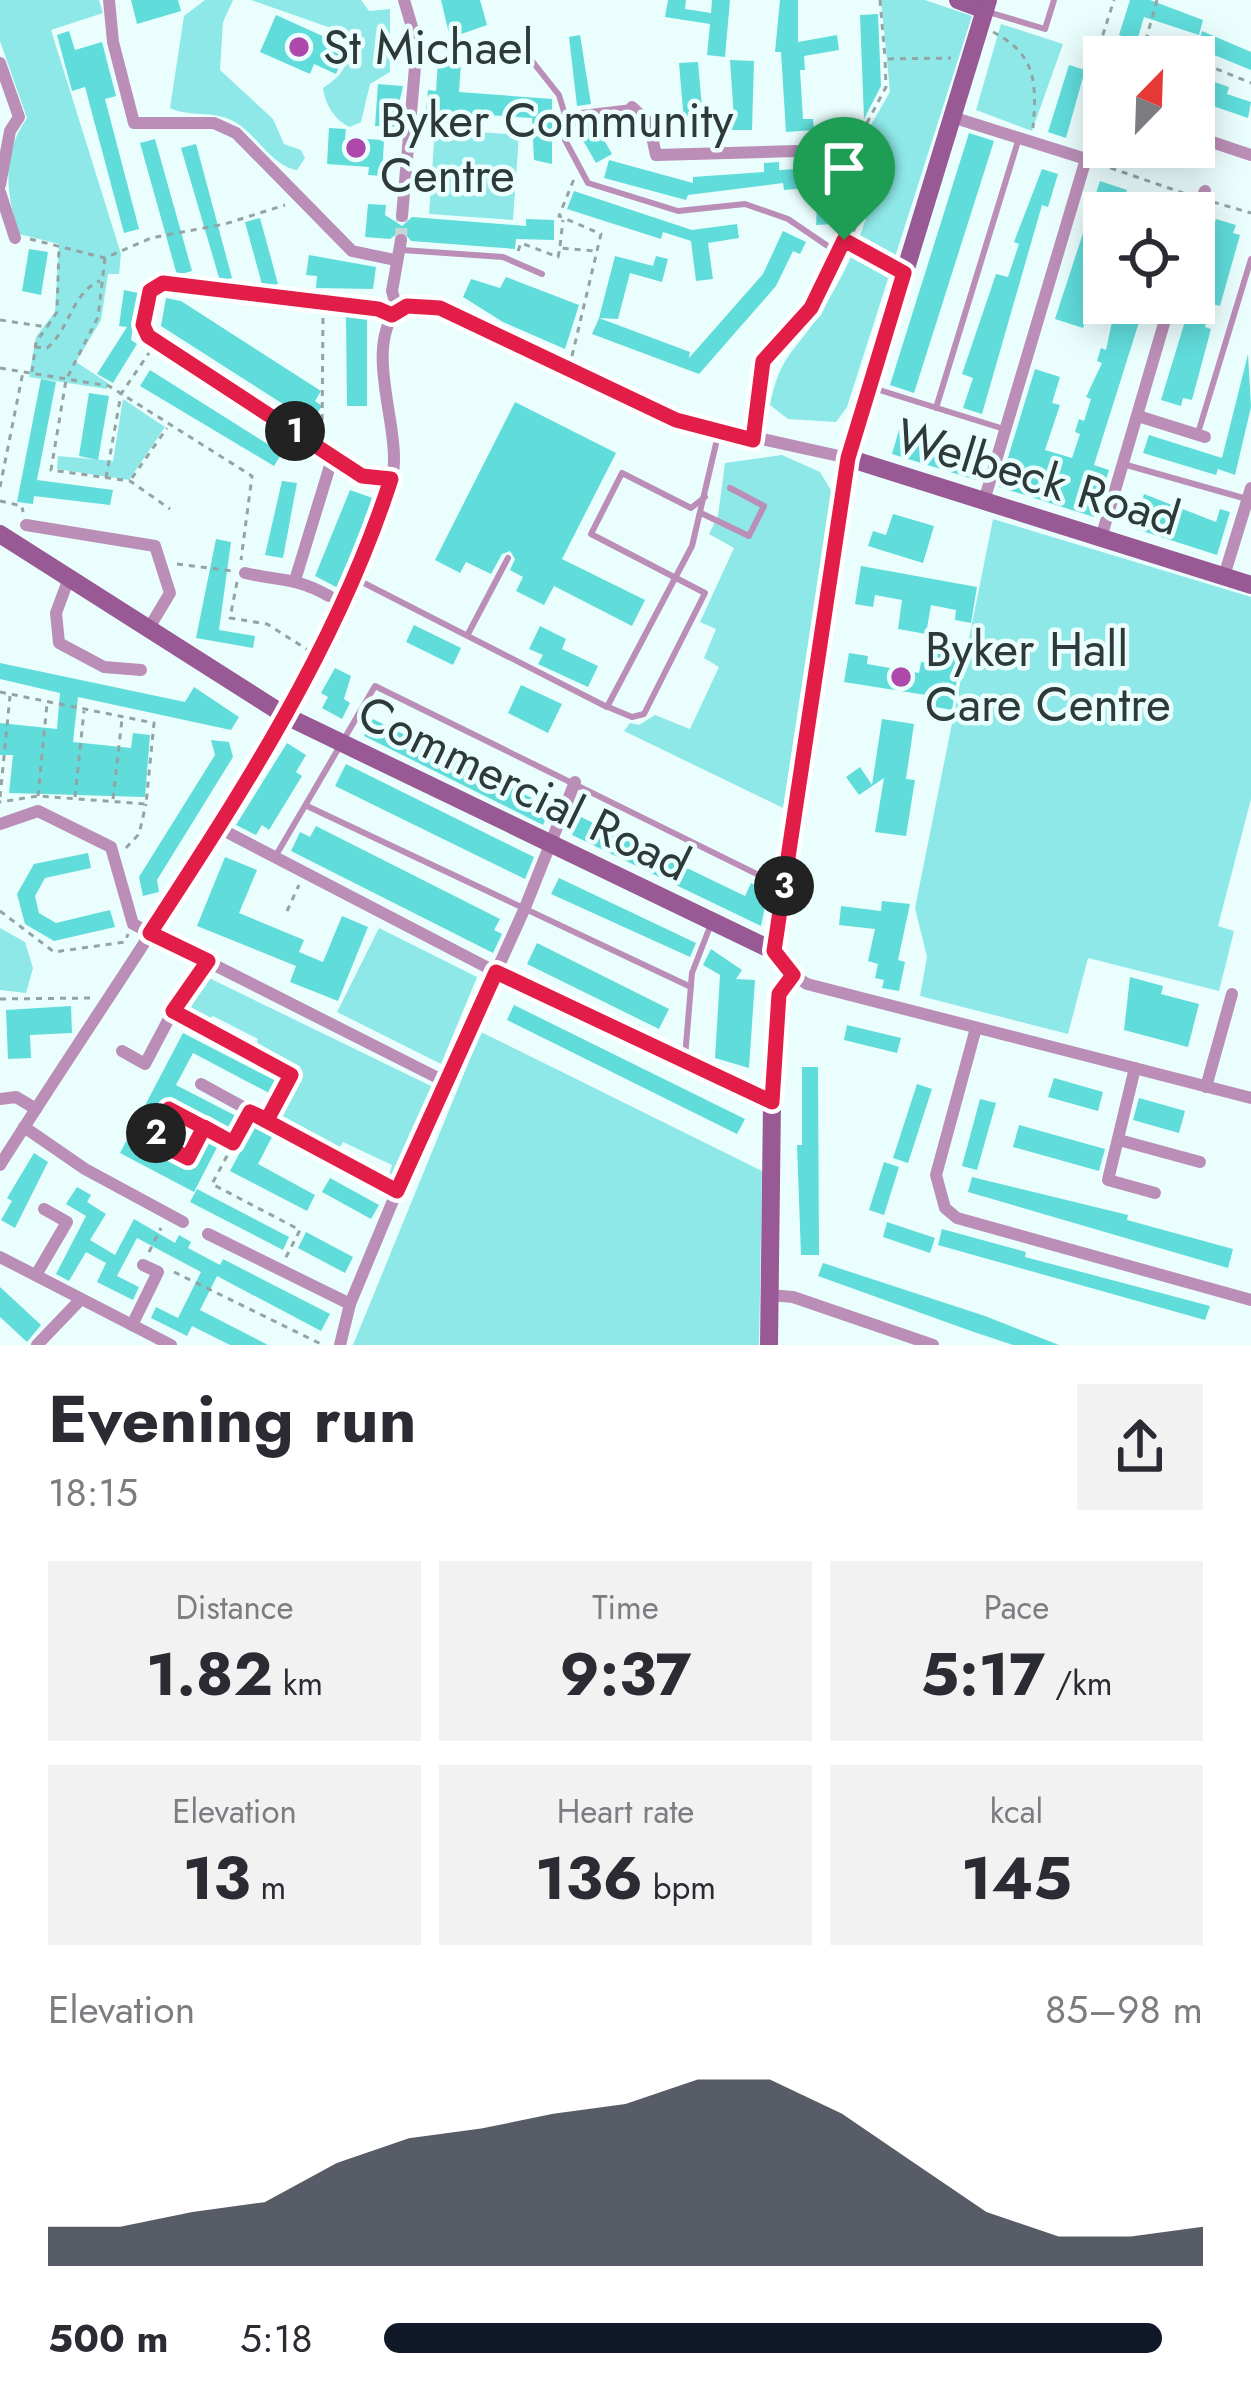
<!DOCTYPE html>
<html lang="en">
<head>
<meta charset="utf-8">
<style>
  :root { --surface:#fff; --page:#f2f2f3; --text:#2b2b33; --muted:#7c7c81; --accent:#111827 }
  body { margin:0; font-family:Jost,sans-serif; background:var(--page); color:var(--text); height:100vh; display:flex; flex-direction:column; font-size:45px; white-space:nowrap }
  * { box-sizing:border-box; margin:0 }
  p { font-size:39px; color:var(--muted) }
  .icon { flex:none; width:66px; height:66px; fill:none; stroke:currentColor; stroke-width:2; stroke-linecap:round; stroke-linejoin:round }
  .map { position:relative; height:1345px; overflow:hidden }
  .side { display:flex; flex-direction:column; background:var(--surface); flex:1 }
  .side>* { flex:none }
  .needle { width:78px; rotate:23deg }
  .controls { position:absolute; left:1083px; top:36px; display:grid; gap:24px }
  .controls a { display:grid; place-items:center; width:132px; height:132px; border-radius:0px; background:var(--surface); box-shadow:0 6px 30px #0003; font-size:60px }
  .pin { position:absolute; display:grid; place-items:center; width:102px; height:102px; color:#fff; margin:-123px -51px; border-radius:50% 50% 50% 0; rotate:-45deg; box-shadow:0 0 12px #0007 }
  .pin .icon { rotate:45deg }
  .km { position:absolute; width:60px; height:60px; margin:-30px; border-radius:50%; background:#222; color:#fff; font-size:33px; line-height:60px; text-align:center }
  .round { display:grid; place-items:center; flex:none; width:126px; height:126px; border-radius:0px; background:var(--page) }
  .headline { display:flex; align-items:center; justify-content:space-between; height:204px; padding:0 48px }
  h1 { font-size:66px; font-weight:700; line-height:90px }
  .metrics { display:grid; grid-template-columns:repeat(3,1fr); gap:18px; height:204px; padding:12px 48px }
  .metrics div { display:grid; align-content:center; border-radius:0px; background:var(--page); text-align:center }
  .metrics b { font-size:60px; font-weight:700 }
  .metrics small { font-size:33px; font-weight:400 }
  .metrics p { font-size:33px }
  .chart { height:336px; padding:24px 48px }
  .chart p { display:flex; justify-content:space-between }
  .chart svg { width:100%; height:216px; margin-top:12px; fill:var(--accent); opacity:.7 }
  ul { padding:0 48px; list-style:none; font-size:39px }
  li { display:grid; grid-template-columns:192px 144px 1fr; align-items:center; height:90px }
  li i { height:30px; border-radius:15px; background:var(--accent) }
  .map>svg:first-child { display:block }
</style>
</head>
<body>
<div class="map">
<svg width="1251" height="1345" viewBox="0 0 1251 1345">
  <rect width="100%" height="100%" fill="#ebfefe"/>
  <g fill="#8ee8e7">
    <path d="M0 0H99L103 13 51 30 121 254 119 274H108L101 320 76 362 108 383 107 389 29 377 36 337 55 312 59 244 19 234C6 193 1 155 27 118L0 41Z"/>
    <path d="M205 0H233L223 22 220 70 273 119 284 144 301 150 305 158 297 170C273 167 256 134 235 122 211 109 191 118 170 108L184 16Z"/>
    <path d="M251 0H361L369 11 390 9V72L370 84 361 122 350 127C335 121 325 104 323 88 340 77 352 64 347 42L331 28Z"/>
    <path d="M881 0H925L972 16 847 407 836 422 788 419 770 405C781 354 792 356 818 316 851 267 875 209 880 151L867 147 851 159 890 92Z"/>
    <polygon points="1001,24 1063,44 1032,131 976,110"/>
    <polygon points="435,129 519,135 513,220 429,214"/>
    <polygon points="123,399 165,427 129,480 57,469 58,456 113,461"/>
    <polygon points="782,455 820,472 832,492 783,808 624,731 630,723 639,725 655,715 690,729 719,667 704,658 716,629 700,622 734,548 709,534 718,516 725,463"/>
    <polygon points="993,519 1251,597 1251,799 1218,926 1234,931 1219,991 1088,958 1068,1034 920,996 927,957 915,908"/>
    <polygon points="0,928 25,942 33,968 26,993 0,990"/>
    <polygon points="379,928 477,977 441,1064 337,1012"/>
    <polygon points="207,977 433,1087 396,1179 389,1175 392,1165 343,1142 338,1150 273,1116 294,1072 255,1050 258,1039 213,1016 208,1020 189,1011"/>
    <polygon points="481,1032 762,1171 759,1345 353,1345"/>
  </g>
  <g fill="#60dcdb" fill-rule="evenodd">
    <polygon points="131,0 178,0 181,11 137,24"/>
    <polygon points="441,0 480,0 487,25 450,38"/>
    <polygon points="668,0 686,0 685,9 711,13 712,0 730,0 725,57 707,55 710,24 665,17"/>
    <polygon points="780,0 798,0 798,42 837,35 839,50 804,56 805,70 800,70 803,119 813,119 814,130 786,132 781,52 775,52"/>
    <polygon points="1130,0 1150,0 1203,20 1199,35 1144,17 1137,41 1119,35"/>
    <polygon points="878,14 881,86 864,119 860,15"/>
    <polygon points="276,15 338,43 335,51 344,55 336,74 314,64 310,74 260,52"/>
    <polygon points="69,31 75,50 102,42 116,96 105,99 139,229 124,233 85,87 72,91 57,35"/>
    <polygon points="1202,31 1251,52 1251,70 1197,48"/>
    <polygon points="580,35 591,104 577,106 569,37"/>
    <polygon points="730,60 754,61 752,130 728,130 728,119 734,119"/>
    <polygon points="438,62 461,64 459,92 552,99 552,164 534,160 532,118 426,111 428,90 436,91"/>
    <polygon points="698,62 703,119 712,119 713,131 685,133 679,63"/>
    <polygon points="1069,65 1085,70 1066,138 1048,132"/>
    <polygon points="1194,75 1229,87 1227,94 1251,102 1248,118 1210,105 1213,98 1194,92"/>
    <polygon points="378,84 403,86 394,127 375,126"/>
    <polygon points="592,119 612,154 596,163 573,123"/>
    <polygon points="329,128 346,129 345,138 384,140 382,176 368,175 369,167 327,164"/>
    <polygon points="969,133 994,141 914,393 890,385"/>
    <polygon points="155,139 192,271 177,275 140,143"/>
    <polygon points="196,144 232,278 220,281 181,148"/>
    <polygon points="609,160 693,183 693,177 764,172 764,163 779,162 779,170 814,168 816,175 819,170 836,177 839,211 833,211 834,224 816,225 818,187 784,190 783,183 688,195 686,200 604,178"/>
    <polygon points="1042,169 1058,174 1048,207 1042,205 982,414 963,408 973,378 962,374 996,274 1008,277 1019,244 1014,242"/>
    <polygon points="1100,181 1127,190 1120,213 1104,213 1104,262 1083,328 1055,319"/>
    <polygon points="574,191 692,230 737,224 739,238 708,243 713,279 696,281 691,241 663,232 661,239 567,209"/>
    <polygon points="368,204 386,205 385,215 402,226 412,217 526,226 526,219 554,220 554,240 516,239 515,249 411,241 402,230 390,239 365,237"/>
    <polygon points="260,218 278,284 263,288 245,222"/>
    <polygon points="1216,219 1236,225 1233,233 1240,235 1220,306 1212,304 1205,327 1211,329 1192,400 1183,398 1181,406 1161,400"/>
    <polygon points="783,231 806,242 800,254 793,251 776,286 699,374 592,334 599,318 690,352 689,358 763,274"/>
    <polygon points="29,249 48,252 41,295 22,291"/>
    <polygon points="309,255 376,267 373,289 316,288 317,276 306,275"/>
    <polygon points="615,256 653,266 656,256 668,259 662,282 630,273 618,319 599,318"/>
    <polygon points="506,277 579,305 565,349 503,322 463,297 471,279 500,288"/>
    <polygon points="124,290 138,293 131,340 137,344 113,383 97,374 127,327 119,326"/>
    <polygon points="166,298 181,301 321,391 315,401 322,406 311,422 161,326"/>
    <polygon points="1116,303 1145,303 1094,465 1109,470 1094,517 999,487 1035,369 1060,377 1052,403 1060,405 1045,450 1072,458 1080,434 1075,432 1079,419 1084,421 1091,399 1086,397 1102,363 1097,361 1101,348 1106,350"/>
    <polygon points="346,316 367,318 367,406 347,406"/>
    <polygon points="1248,354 1251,407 1235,475 1218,469 1216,475 1143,453 1149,435 1222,458"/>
    <polygon points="150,370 282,453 274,466 140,386"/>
    <polygon points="41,379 56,382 37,480 113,490 110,505 34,496 33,504 17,502"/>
    <polygon points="89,393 109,396 98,460 79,456"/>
    <polygon points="515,402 616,453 562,559 645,600 632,626 554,586 544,605 516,591 523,577 510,570 515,559 510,551 502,554 491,574 466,562 460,573 435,560"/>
    <polygon points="899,430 983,457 976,480 892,454"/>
    <polygon points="282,481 297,483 283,558 265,555"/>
    <polygon points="350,490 375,499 340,589 315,576"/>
    <polygon points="1144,494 1216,522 1220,509 1230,512 1217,555 1133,528"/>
    <polygon points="893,514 934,526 923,563 868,546 873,531 886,535"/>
    <polygon points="216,539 231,542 219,630 255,636 253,648 196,638"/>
    <polygon points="861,566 977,587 971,623 955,620 956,610 931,605 926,634 898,629 902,600 875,595 873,607 855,604"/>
    <polygon points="414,625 461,648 453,665 406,642"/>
    <polygon points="540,626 566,639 562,649 598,666 588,687 538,664 543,655 529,649"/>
    <polygon points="935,643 962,648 952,710 924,705 926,695 844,682 849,653 868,656 867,664 919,673 921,662 932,663"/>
    <polygon points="0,663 185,702 194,687 239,717 231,730 78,697 73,742 131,748 133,733 150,735 145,797 9,793 13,755 0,755 0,723 57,729 60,693 0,679"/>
    <polygon points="335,668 351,676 344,699 350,703 342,719 322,708 328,697 321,693"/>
    <polygon points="521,685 562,704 548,733 508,713"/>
    <polygon points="373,719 538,801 543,792 556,798 543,825 364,736"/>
    <polygon points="882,719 914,724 906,779 915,780 906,836 875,832 884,778 859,795 846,777 860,767 872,785"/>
    <polygon points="211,740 229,742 233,757 157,880 159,892 143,896 139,877 215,755"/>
    <polygon points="287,743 306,755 296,772 302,776 269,830 262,825 256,835 236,825"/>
    <polygon points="346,764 534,857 525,879 335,786"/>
    <polygon points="581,817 745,896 751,883 768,892 761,926 572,835"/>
    <polygon points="316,826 500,919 494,930 502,934 493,953 291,851 300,832 310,837"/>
    <polygon points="88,853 91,868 45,878 35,896 39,913 56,923 110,910 115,927 54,941 25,924 17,894 34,864"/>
    <polygon points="225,857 257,870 239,913 304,940 299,952 323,962 342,916 368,927 338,1001 290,982 296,966 197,926"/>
    <polygon points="559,878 696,943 690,957 551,894"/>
    <polygon points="882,901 910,904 898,960 905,962 899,991 882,988 884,980 875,978 878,964 868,961 875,929 839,925 841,906 881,911"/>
    <polygon points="537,943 669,1009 659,1029 527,964"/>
    <polygon points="711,949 742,970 736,979 755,980 749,1068 715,1058 720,975 703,965"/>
    <polygon points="1130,977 1163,986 1161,994 1199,1004 1188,1047 1124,1030"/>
    <polygon points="514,1005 745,1119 737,1134 507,1020"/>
    <polygon points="71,1006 72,1033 30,1035 31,1058 8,1059 6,1010"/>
    <polygon points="847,1025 901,1038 897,1053 844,1040"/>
    <path d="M183 1033 276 1081 269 1093 193 1053 176 1085 273 1135 258 1164 315 1195 307 1211 230 1171 247 1139 227 1128 194 1192 120 1153ZM169 1098 214 1121 189 1168 145 1145Z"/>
    <polygon points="802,1067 818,1067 819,1255 801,1255 797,1145 802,1145"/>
    <polygon points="1054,1078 1103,1092 1098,1111 1048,1097"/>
    <polygon points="917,1084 932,1089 908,1163 893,1158"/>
    <polygon points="1139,1098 1185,1111 1179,1133 1133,1120"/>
    <polygon points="980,1099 996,1103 977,1170 962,1166"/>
    <polygon points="1019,1125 1105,1149 1099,1171 1013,1147"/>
    <polygon points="34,1153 48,1162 15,1228 1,1220 12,1201 7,1198"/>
    <polygon points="884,1162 899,1167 884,1215 869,1210"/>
    <polygon points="972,1177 1128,1215 1127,1220 1233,1249 1228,1268 968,1192"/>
    <polygon points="330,1178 379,1205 371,1219 322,1192"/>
    <polygon points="77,1187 91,1195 87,1202 106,1214 90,1240 115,1255 134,1219 175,1243 179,1235 191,1242 188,1248 220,1265 223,1259 330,1314 321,1331 217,1276 200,1310 268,1345 230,1345 192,1326 187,1336 151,1318 156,1307 178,1318 201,1272 137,1238 117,1276 139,1287 133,1300 97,1282 106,1263 86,1252 69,1281 56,1274 86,1216 66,1204"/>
    <polygon points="197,1189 289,1237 283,1250 190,1202"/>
    <polygon points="887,1222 935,1238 930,1253 883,1237"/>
    <polygon points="942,1229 1026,1252 1025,1257 1210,1306 1205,1320 938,1245"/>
    <polygon points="306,1232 353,1257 345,1273 298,1248"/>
    <polygon points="823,1263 985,1316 1059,1345 1013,1345 971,1331 818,1276"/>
    <polygon points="0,1287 41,1325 27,1342 0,1317"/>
  </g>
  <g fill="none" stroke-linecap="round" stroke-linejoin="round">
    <polyline stroke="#c5d7d7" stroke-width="12" stroke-dasharray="12 6" stroke-linecap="butt" points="401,240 402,216"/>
    <g stroke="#94a3a3" stroke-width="3" stroke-dasharray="6 6" stroke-linecap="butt">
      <polyline points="880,0 885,58"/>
      <polyline points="1157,0 1147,36 1153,46 1185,57"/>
      <path d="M993 32C1036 54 1037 83 1033 128"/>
      <polyline points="1105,57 1099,47 1114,0"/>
      <polyline points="1194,60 1251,83"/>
      <polyline points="850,155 886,87 885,59 951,58"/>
      <polyline points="1099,164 1186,194"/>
      <polyline points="1213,202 1251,213"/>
      <polyline points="30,239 105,258 151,238 225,224 285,205"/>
      <polyline points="560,246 563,220"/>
      <polyline points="856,247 890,265"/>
      <polyline points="518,251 521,243 558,257 560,248 596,251"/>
      <polyline points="105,258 98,317 66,380 51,470 130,481 170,509"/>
      <polyline points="0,320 47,327 57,312 59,248"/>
      <path d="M35 347 47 348C70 329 72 292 100 281"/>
      <polyline points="572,356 601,234 559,216 574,179"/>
      <polyline points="0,368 109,386 252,476 241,560"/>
      <polyline points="32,372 36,342 47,327"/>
      <polyline points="322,432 323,316"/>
      <polyline points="106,478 121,394 149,353"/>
      <polyline points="132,478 167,428"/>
      <polyline points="0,487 23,372"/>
      <polyline points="0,501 22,506 23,512"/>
      <polyline points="177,564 233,571"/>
      <polyline points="237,582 230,618 267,624 308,650"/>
      <polyline points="0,692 154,723 146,804 38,796 0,802"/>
      <polyline points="38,796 47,704"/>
      <polyline points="0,797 10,696"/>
      <polyline points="75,797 84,711"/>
      <polyline points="113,799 122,719"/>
      <polyline points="126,848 139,834 146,804"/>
      <polyline points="0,911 54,952 125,942 128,934"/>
      <polyline points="287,911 299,885"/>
      <polyline points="0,999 94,998"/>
      <polygon points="169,1109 204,1127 188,1158 153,1140"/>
      <polyline points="244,1124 212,1184 300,1230 285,1259"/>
      <polyline points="205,1128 233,1143"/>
      <polyline points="149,1252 161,1228"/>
      <polyline points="174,1272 323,1345"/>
    </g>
    <g stroke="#ba8eb7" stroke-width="6">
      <polyline points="988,12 1045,29 1054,0"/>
      <polyline points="532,61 559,95 565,115"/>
      <polyline points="632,107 565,115 565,140 588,183 678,211 745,204 788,219 835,251"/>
      <polyline points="402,250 503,257 542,274"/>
      <polyline points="163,283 391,314"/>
      <polyline points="873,388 1004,429"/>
      <polyline points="936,408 1019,138"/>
      <polyline points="1198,433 1251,259"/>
      <polyline points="1123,464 1247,499"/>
      <polyline points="703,514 749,536 764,506 730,488"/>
      <polyline points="358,580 607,707 692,546 719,431"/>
      <polyline points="468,634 508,558"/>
      <polyline points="608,707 632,717 644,714 705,593 591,534 622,473 691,508 705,497"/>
      <polyline points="307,806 691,987"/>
      <polyline points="275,857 375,686 765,878"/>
      <polyline points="685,1057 692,973 711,924"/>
    </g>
    <g stroke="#ba8eb7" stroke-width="12">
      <polyline points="109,0 113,42 134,123 214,123 236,133 352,251 395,260"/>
      <polyline points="0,63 19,117 10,131 0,185"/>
      <polyline points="632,107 649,123 656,155 796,151 831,163"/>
      <polyline points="952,117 1086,159 984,501"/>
      <polyline points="1194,136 1251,155"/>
      <polyline points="0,192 15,238"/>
      <polyline points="1194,215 1205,191"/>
      <polyline points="402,216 417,44 404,0"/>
      <polyline points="163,283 150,291 143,325 148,336 362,476 391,479"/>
      <polyline points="397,309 440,308 676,420 848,458"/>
      <polyline points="397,309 392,291 401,240"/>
      <polyline points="1138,416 1205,437"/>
      <polyline points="753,440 762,361 811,308 863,201 861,177 839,167"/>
      <polyline points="26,525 155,546 170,593 149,628"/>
      <polyline points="1101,538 1170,303"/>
      <path d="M245 573C279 581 296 577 329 596"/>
      <polyline points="1224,576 1251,488"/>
      <polyline points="296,577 333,456"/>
      <polyline points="69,578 56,613 59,643 104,667 141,670"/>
      <polyline points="0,824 38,811 111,847 133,924 446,1082"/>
      <polyline points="219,828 496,972 772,1102"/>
      <polyline points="793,975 807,984 1251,1098"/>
      <polyline points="173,1011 208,961"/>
      <polyline points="976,1028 936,1175 945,1208 957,1218 1251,1300"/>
      <polyline points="122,1051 145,1064 173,1011 291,1075 267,1120"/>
      <polyline points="1135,1068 1108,1180 1155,1193"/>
      <polyline points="201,1084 397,1191"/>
      <polyline points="1206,1087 1232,994"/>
      <polyline points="0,1099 16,1097 36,1109"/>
      <polyline points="24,1127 85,1169 183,1222"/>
      <polyline points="1119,1140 1200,1162"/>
      <path d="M0 1165C83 1034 171 907 251 774 297 697 346 616 375 530 382 508 394 483 394 460 395 415 366 347 397 309"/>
      <polyline points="208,1234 350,1304"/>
      <polyline points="0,1257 171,1345"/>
      <polyline points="36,1275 67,1222 44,1209"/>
      <polyline points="770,1295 793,1297 933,1345"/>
      <polyline points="132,1325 158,1272 143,1265"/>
      <polyline points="37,1345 81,1299"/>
      <polyline points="340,1345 350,1304 397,1191 524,910 575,782"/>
    </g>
    <g stroke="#985995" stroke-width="18">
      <polyline points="958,0 985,10"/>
      <polyline points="848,458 1251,585"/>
      <polyline points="0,534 286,716 774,951"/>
      <polyline points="769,1345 772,1102 779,994 793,975 774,951 848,458 988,0"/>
    </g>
  </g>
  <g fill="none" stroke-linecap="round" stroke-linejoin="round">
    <defs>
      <path id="route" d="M844 240 811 308 763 361 753 440 676 420 440 308 407 306 392 315 378 309 163 283 150 291 143 325 148 336 362 476 391 479C338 644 244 789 150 933L208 961 173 1011 291 1075 267 1120 250 1112 233 1143 169 1109 153 1140 188 1158 204 1127 233 1143 250 1112 397 1191 496 972 772 1102 779 994 793 975 774 951 848 458 904 273 844 240"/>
    </defs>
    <use href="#route" stroke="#fff" stroke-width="24"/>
    <use href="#route" stroke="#e11d48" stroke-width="15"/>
  </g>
  <g fill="#af48ab" stroke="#ebfefe" stroke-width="4.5">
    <circle cx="299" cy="47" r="12"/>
    <circle cx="356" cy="148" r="12"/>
    <circle cx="901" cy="677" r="12"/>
  </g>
  <g text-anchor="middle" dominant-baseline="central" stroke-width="9" stroke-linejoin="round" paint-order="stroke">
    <g font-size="48" fill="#2e3a3a" stroke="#ebfefe" text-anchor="start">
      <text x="323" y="47">St Michael</text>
      <text x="380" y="120">Byker Community<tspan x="380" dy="55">Centre</tspan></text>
      <text x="925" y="649">Byker Hall<tspan x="925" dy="55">Care Centre</tspan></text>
    </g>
    <g font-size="48" fill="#2e3a3a" stroke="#ebfefe">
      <text transform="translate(1038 477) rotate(17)">Welbeck Road</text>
      <text transform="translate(524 788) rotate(26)">Commercial Road</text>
    </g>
  </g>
</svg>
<div class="controls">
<a><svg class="needle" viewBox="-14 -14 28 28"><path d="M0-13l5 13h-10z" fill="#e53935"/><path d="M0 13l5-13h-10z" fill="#7c7c81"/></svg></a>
<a><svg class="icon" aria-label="locate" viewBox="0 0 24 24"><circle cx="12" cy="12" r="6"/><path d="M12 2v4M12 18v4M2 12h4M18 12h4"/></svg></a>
</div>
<div class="pin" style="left:844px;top:240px;background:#1e9e55"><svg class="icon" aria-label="arrive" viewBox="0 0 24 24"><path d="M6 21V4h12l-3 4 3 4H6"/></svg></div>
<b class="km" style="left:295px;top:431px">1</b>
<b class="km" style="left:156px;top:1133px">2</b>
<b class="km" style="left:784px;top:886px">3</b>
</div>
<section class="side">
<div class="headline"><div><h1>Evening run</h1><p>18:15</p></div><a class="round"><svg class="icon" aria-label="share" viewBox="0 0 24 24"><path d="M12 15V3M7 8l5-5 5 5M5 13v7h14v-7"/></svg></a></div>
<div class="metrics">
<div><p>Distance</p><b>1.82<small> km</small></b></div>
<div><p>Time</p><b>9:37</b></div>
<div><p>Pace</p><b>5:17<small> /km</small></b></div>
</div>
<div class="metrics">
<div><p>Elevation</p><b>13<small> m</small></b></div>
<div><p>Heart rate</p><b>136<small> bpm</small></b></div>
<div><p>kcal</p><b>145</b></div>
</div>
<div class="chart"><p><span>Elevation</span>85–98 m</p>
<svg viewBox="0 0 160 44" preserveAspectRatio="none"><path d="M0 44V36L10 36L20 33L30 31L40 23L50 18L60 16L70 13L80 11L90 6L100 6L110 13L120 23L130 33L140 38L150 38L160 36V44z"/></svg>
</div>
<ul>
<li><b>500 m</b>5:18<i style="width:95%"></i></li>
</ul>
</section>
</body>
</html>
